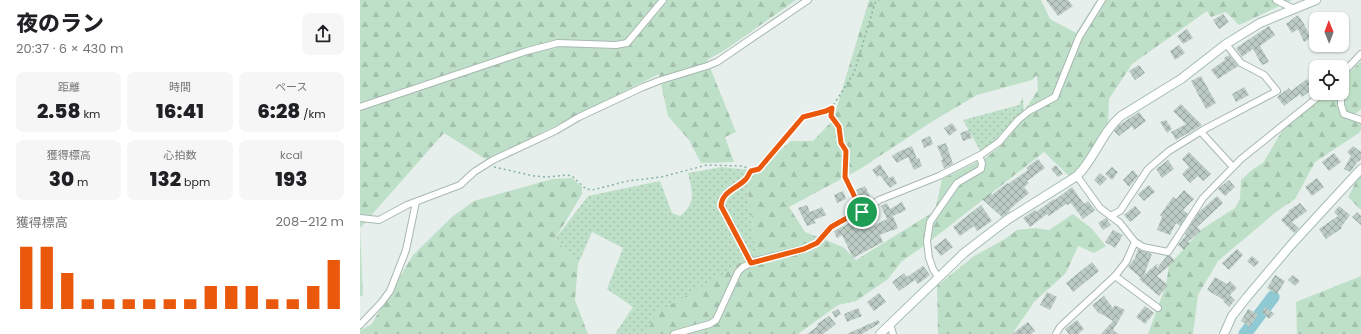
<!DOCTYPE html>
<html lang="ja">
<head>
<meta charset="utf-8">
<style>
  :root { --surface:#fff; --page:#f6f6f6; --text:#202124; --muted:#757577; --accent:#ea580c }
  body { margin:0; font-family:Poppins,"Noto Sans JP",sans-serif; background:var(--page); color:var(--text); height:100vh; display:flex; flex-direction:column; font-size:15px; white-space:nowrap }
  * { box-sizing:border-box; margin:0 }
  p { font-size:13px; color:var(--muted) }
  .icon { flex:none; width:22px; height:22px; fill:none; stroke:currentColor; stroke-width:2; stroke-linecap:round; stroke-linejoin:round }
  .map { position:relative; flex:1; overflow:hidden }
  .sheet { display:flex; flex-direction:column; background:var(--surface); width:360px }
  .sheet>* { flex:none }
  .needle { width:26px; rotate:359deg }
  .controls { position:absolute; left:949px; top:12px; display:grid; gap:8px }
  .controls a { display:grid; place-items:center; width:40px; height:40px; border-radius:8px; background:var(--surface); box-shadow:0 1px 3px #0004; font-size:20px }
  .pin { position:absolute; display:grid; place-items:center; width:34px; height:34px; color:#fff; margin:-17px; border:2px solid #fff; border-radius:50%; box-shadow:0 1px 4px #0007 }
  .round { display:grid; place-items:center; flex:none; width:42px; height:42px; border-radius:8px; background:var(--page) }
  .head { display:flex; align-items:center; justify-content:space-between; height:68px; padding:0 16px }
  h1 { font-size:22px; font-weight:800; line-height:30px }
  .metrics { display:grid; grid-template-columns:repeat(3,1fr); gap:6px; height:68px; padding:4px 16px }
  .metrics div { display:grid; align-content:center; border-radius:8px; background:var(--page); text-align:center }
  .metrics b { font-size:20px; font-weight:800 }
  .metrics small { font-size:11px; font-weight:400 }
  .metrics p { font-size:11px }
  .chart { height:112px; padding:8px 16px }
  .chart p { display:flex; justify-content:space-between }
  .chart svg { width:100%; height:72px; margin-top:4px; stroke:var(--accent); stroke-width:6 }
  main { display:flex; flex:1; min-height:0 }
  .map>svg:first-child { display:block }
</style>
</head>
<body>
<main>
<section class="sheet">
<div class="head"><div><h1>夜のラン</h1><p>20:37 · 6 × 430 m</p></div><a class="round"><svg class="icon" aria-label="share" viewBox="0 0 24 24"><path d="M12 15V3M7 8l5-5 5 5M5 13v7h14v-7"/></svg></a></div>
<div class="metrics">
<div><p>距離</p><b>2.58<small> km</small></b></div>
<div><p>時間</p><b>16:41</b></div>
<div><p>ペース</p><b>6:28<small> /km</small></b></div>
</div>
<div class="metrics">
<div><p>獲得標高</p><b>30<small> m</small></b></div>
<div><p>心拍数</p><b>132<small> bpm</small></b></div>
<div><p>kcal</p><b>193</b></div>
</div>
<div class="chart"><p><span>獲得標高</span>208–212 m</p>
<svg viewBox="0 0 160 44" preserveAspectRatio="none"><path d="M5 44V6M15 44V6M25 44V22M35 44V38M45 44V38M55 44V38M65 44V38M75 44V38M85 44V38M95 44V30M105 44V30M115 44V30M125 44V38M135 44V38M145 44V30M155 44V14"/></svg>
</div>
</section>
<div class="map">
<svg width="1001" height="334" viewBox="0 0 1001 334">
  <defs>
    <pattern id="grass-dots" width="8" height="8" patternUnits="userSpaceOnUse"><rect width="8" height="8" fill="#bfe0c8"/><path d="M2 2h.1M6 6h.1" fill="none" stroke="#a4c1ad" stroke-width="1.8" stroke-linecap="round"/></pattern>
    <pattern id="forest-firs" width="22" height="20" patternUnits="userSpaceOnUse"><rect width="22" height="20" fill="#bfe0c8"/><path d="M5 1l3.5 6h-7zM16 11l3.5 6h-7z" fill="#a4c1ad"/></pattern>
    <pattern id="building-cross-hatch" width="8" height="8" patternUnits="userSpaceOnUse"><rect width="8" height="8" fill="#bbcac4"/><path d="M0 0l8 8M0 8l8-8" fill="none" stroke="#98a6a0"/></pattern>
  </defs>
  <rect width="100%" height="100%" fill="#e6efeb"/>
  <g fill="url(#grass-dots)">
    <polygon points="663,97 664,115 622,154 603,120 659,105"/>
    <path d="M362 167 389 170 386 179 396 250 364 274 289 334H255L273 307 247 289 263 248 232 232 218 264 195 239 228 196 300 181 312 213 320 216C337 202 332 192 328 173Z"/>
  </g>
  <g fill="url(#forest-firs)" fill-rule="evenodd">
    <polygon points="0,0 436,0 365,50 347,60 376,132 365,137 374,162 341,163 329,140 308,116 299,74 127,160 84,133 0,228 3,296 0,296"/>
    <path d="M509 0H681L690 19 716 33 737 0H932L879 25 866 12 851 17 847 11 772 64 749 99 748 126 725 163 709 176 684 152 564 246 542 261 528 279 496 301 478 305 438 334H286L296 313 364 274 396 250 386 179 431 141H453L473 120ZM677 75 678 90 641 146 625 158 582 179 575 211 496 260 483 247 445 232 429 207 500 169 573 121 617 95 672 80Z"/>
    <polygon points="1001,61 1001,109 994,115 1001,123 1001,130 999,133 955,162 935,199 916,212 858,261 838,295 833,334 788,334 806,285 809,265 842,229 875,208 880,199 881,180 892,170 903,163 922,131 967,93 982,93 982,80"/>
    <polygon points="1001,172 1001,210 988,197"/>
    <polygon points="212,178 222,187 222,194 195,239 218,264 215,300 228,334 0,334 0,330 11,325 53,255 93,216 114,201 192,179"/>
    <polygon points="713,214 732,229 746,246 734,253 718,246 706,273 675,301 652,334 578,334 577,286 614,256 645,239 657,230 675,228 689,230"/>
    <polygon points="1001,276 1001,334 937,334 936,302"/>
  </g>
  <g fill="none" stroke-linecap="round" stroke-linejoin="round">
    <polyline stroke="#8ec9d4" stroke-width="13" points="885,334 913,297"/>
  </g>
  <g fill="url(#building-cross-hatch)">
    <polygon points="686,0 708,0 713,6 698,16"/>
    <polygon points="863,14 869,22 859,29 853,20"/>
    <polygon points="938,15 944,24 951,38 944,42 938,29 932,33 926,24"/>
    <polygon points="909,26 915,35 900,46 909,62 902,65 893,49 882,57 876,48"/>
    <polygon points="827,29 833,38 823,44 817,36"/>
    <polygon points="819,45 825,53 815,60 810,51"/>
    <polygon points="869,55 878,66 858,79 851,70 865,60 864,58"/>
    <polygon points="779,65 785,73 775,80 769,71"/>
    <polygon points="841,76 856,103 846,109 831,81"/>
    <polygon points="947,79 954,88 942,97 940,94 924,106 917,97 929,88 931,91"/>
    <polygon points="884,87 889,95 876,102 872,94"/>
    <polygon points="821,104 842,125 816,140 811,132 826,124 813,111"/>
    <polygon points="779,112 786,121 774,130 772,126 759,136 754,131 758,126"/>
    <polygon points="806,120 812,129 807,133 800,122"/>
    <polygon points="592,123 597,130 589,136 584,128"/>
    <polygon points="609,130 612,138 603,141 600,133"/>
    <polygon points="570,136 573,144 564,148 561,140"/>
    <polygon points="586,143 593,164 584,168 581,160 583,160 577,146"/>
    <polygon points="552,146 557,159 559,158 562,166 554,170 548,157 537,163 532,156 538,152"/>
    <polygon points="993,146 1001,152 1001,159 998,162 998,161 990,172 984,169 991,156 987,152"/>
    <polygon points="829,152 851,174 843,181 838,176 830,183 822,174 829,167 822,159"/>
    <polygon points="974,153 981,162 969,171 962,162"/>
    <polygon points="678,159 685,168 667,181 669,183 664,187 669,193 649,210 650,211 648,213 642,217 622,199 631,193 632,195 647,183 648,184 668,170 666,168"/>
    <polygon points="808,160 814,169 802,178 796,169"/>
    <polygon points="520,164 529,178 533,176 537,183 530,188 520,175 517,177 512,170"/>
    <polygon points="696,165 703,174 698,177 691,169"/>
    <polygon points="752,167 758,172 752,180 745,174"/>
    <polygon points="773,170 778,176 769,187 763,180"/>
    <polygon points="740,173 747,179 740,186 734,180"/>
    <polygon points="957,178 964,187 952,196 945,187"/>
    <polygon points="869,180 875,187 865,196 858,189"/>
    <polygon points="789,185 795,192 784,201 778,194"/>
    <polygon points="505,186 512,200 503,206 496,190"/>
    <polygon points="712,187 724,204 728,201 735,210 723,219 711,203 707,205 706,204 689,216 687,214 670,227 663,218 675,210 676,212 694,199 695,200"/>
    <polygon points="824,190 834,199 823,210 828,214 820,226 816,223 810,235 797,230 802,217 800,215 813,197 816,199"/>
    <polygon points="483,191 486,199 477,203 474,195"/>
    <polygon points="857,196 863,203 837,227 841,231 828,242 830,243 824,250 818,245 826,235 825,234 838,213"/>
    <polygon points="542,202 546,210 533,216 538,228 532,231 532,230 520,235 523,242 493,258 482,235 477,238 474,231 501,217 507,229 527,219 521,206 527,203 530,209"/>
    <polygon points="940,203 947,211 932,222 939,228 934,233 921,220 929,212 928,211"/>
    <polygon points="447,205 450,212 462,207 466,215 454,220 456,223 447,226 438,208"/>
    <polygon points="621,205 632,221 617,231 614,226 600,236 593,227"/>
    <polygon points="775,206 781,213 770,222 764,215"/>
    <polygon points="979,206 990,215 981,227 982,228 966,239 959,229 978,216 974,212"/>
    <polygon points="997,212 1001,216 1001,225 992,217"/>
    <polygon points="746,218 751,225 743,230 738,223"/>
    <polygon points="753,230 763,235 755,248 745,242"/>
    <polygon points="586,238 593,247 581,256 574,247"/>
    <polygon points="778,249 792,254 784,275 798,263 796,269 807,256 811,256 815,261 797,276 808,285 799,296 779,279 781,278 768,267 775,258"/>
    <polygon points="877,249 883,255 869,270 862,263"/>
    <polygon points="892,256 899,262 894,267 887,261"/>
    <polygon points="732,262 739,271 713,292 706,283"/>
    <polygon points="563,266 570,275 558,284 555,280 539,291 532,282 544,273 547,277"/>
    <polygon points="915,275 925,281 917,294 907,288"/>
    <polygon points="933,275 940,281 935,286 928,280"/>
    <polygon points="855,277 867,284 870,281 877,288 870,295 875,300 869,307 863,301 864,300 847,290"/>
    <polygon points="687,292 697,297 690,310 680,305"/>
    <polygon points="519,293 526,302 514,311 507,302"/>
    <polygon points="744,296 753,308 755,305 765,310 753,330 758,334 741,334 753,321 740,313 739,314 732,305"/>
    <polygon points="785,306 794,313 785,324 776,317"/>
    <polygon points="906,307 914,314 909,319 902,312"/>
    <polygon points="498,308 502,316 487,322 484,314"/>
    <polygon points="478,309 481,314 475,318 472,312"/>
    <polygon points="888,309 898,314 890,327 881,321"/>
    <polygon points="469,316 476,324 463,334 447,334 458,326 457,324"/>
    <polygon points="518,320 520,323 502,334 487,334"/>
    <polygon points="717,320 724,329 718,334 709,334 705,329"/>
    <polygon points="668,322 675,331 671,334 652,334"/>
  </g>
  <g fill="none" stroke-linecap="round" stroke-linejoin="round">
    <defs>
      <g id="street">
        <polyline points="916,0 934,9"/>
        <polyline points="982,74 1001,54"/>
        <polyline points="982,83 984,71"/>
        <polyline points="981,93 981,105 984,114 1001,120"/>
        <polyline points="0,107 167,51 198,43 256,45 267,43 303,0"/>
        <polyline points="841,132 873,167"/>
        <polyline points="717,176 740,208 760,223 775,242 783,247 808,252 843,198 881,159 963,93"/>
        <polyline points="750,216 760,211 788,169 809,151 843,130 917,91 904,75 881,63 866,44"/>
        <polyline points="0,218 19,220 47,205 100,185 114,172 133,160 195,131 219,117 283,87 301,80 347,66 357,62 448,0"/>
        <polyline points="755,276 798,308"/>
        <polyline points="578,277 573,269 569,258 567,241 570,222 597,183 621,169 622,163 619,156"/>
        <polyline points="530,324 533,334"/>
        <polyline points="0,325 21,303 30,291 46,250 56,202"/>
        <polyline points="314,334 350,324 356,320 378,272 383,267 395,261 444,249 457,243 471,227 485,219 504,211 519,200 579,176 622,154 639,142 658,120 669,111 695,97 719,37 742,0"/>
        <polyline points="696,334 700,327 755,276 766,262 775,242"/>
      </g>
      <g id="secondary">
        <path d="M520 334 604 253 647 220 717 176C735 158 742 132 761 116L821 79 866 44 900 23 956 0"/>
        <polyline points="864,334 872,316 887,297 931,245 1001,169"/>
      </g>
    </defs>
    <use href="#street" stroke="#a8b8b2" stroke-width="8"/>
    <use href="#secondary" stroke="#a4bbb3" stroke-width="10"/>
    <g stroke="#86b3a5" stroke-width="1.5" stroke-dasharray="2 3" stroke-linecap="butt">
      <polyline points="472,107 471,116 479,127 481,143 486,151 485,177 499,205"/>
      <path d="M134 167 174 176 188 177 207 175 212 176 226 189 232 190 268 181 301 177 347 165 381 166 388 168 391 171C389 173 388 177 386 179 378 188 362 191 361 206L387 257"/>
      <polyline points="391,171 399,169 443,117 466,111 472,107 494,73 515,3 519,0"/>
    </g>
    <use href="#street" stroke="#fff" stroke-width="6"/>
    <use href="#secondary" stroke="#fff" stroke-width="8"/>
  </g>
  <g fill="none" stroke-linecap="round" stroke-linejoin="round">
    <defs>
      <path id="route" d="M472 108 471 116 479 127 481 143 486 151 485 177 502 212 485 219 471 227 457 243 444 249 391 263 361 206C362 191 378 188 386 179 388 177 389 173 391 171L399 169 443 117 466 111Z"/>
    </defs>
    <use href="#route" stroke="#fff" stroke-width="8"/>
    <use href="#route" stroke="#ea580c" stroke-width="5"/>
  </g>
</svg>
<div class="controls">
<a><svg class="needle" viewBox="-14 -14 28 28"><path d="M0-13l5 13h-10z" fill="#e53935"/><path d="M0 13l5-13h-10z" fill="#757577"/></svg></a>
<a><svg class="icon" aria-label="locate" viewBox="0 0 24 24"><circle cx="12" cy="12" r="6"/><path d="M12 2v4M12 18v4M2 12h4M18 12h4"/></svg></a>
</div>
<div class="pin" style="left:502px;top:212px;background:#1e9e55"><svg class="icon" aria-label="arrive" viewBox="0 0 24 24"><path d="M6 21V4h12l-3 4 3 4H6"/></svg></div>
</div>
</main>
</body>
</html>
